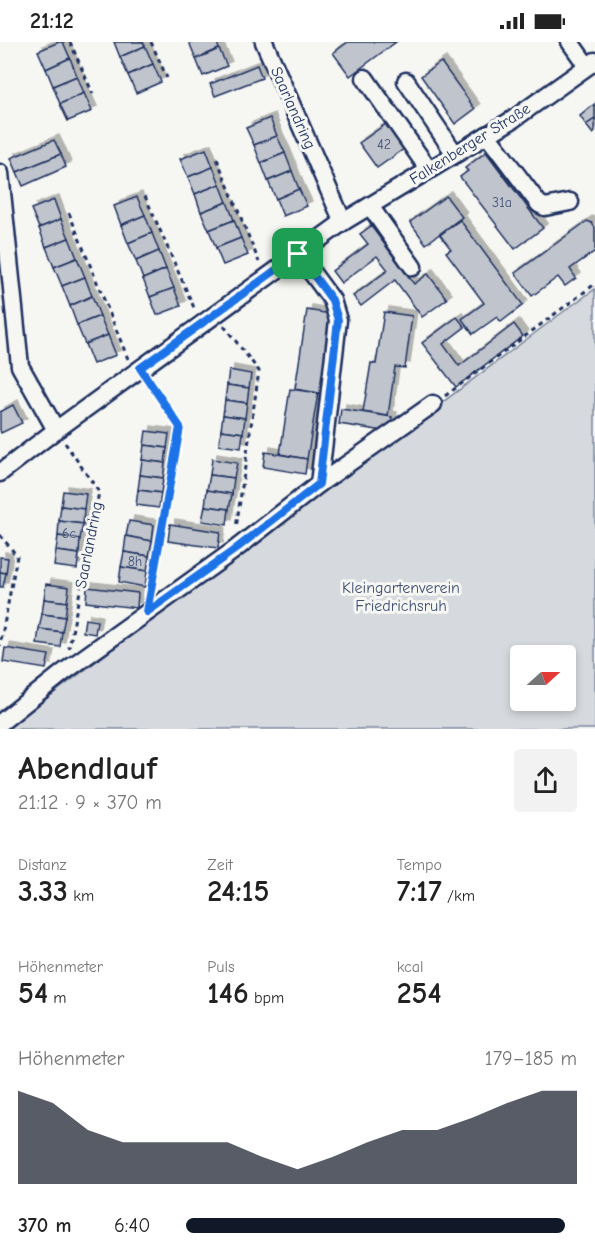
<!DOCTYPE html>
<html lang="de">
<head>
<meta charset="utf-8">
<style>
  :root { --surface:#fff; --page:#f2f2f2; --text:#222; --muted:#767676; --accent:#111827 }
  body { margin:0; font-family:"Comic Neue",sans-serif; background:var(--page); color:var(--text); height:100vh; display:flex; flex-direction:column; font-size:22px; white-space:nowrap }
  * { box-sizing:border-box; margin:0 }
  p { font-size:20px; color:var(--muted) }
  .icon { flex:none; width:33px; height:33px; fill:none; stroke:currentColor; stroke-width:2; stroke-linecap:round; stroke-linejoin:round }
  .map { position:relative; height:687px; overflow:hidden }
  .panel { display:flex; flex-direction:column; background:var(--surface); flex:1 }
  .panel>* { flex:none }
  .needle { width:39px; rotate:69deg }
  .fabs { position:absolute; left:510px; top:603px; display:grid; gap:12px }
  .fabs a { display:grid; place-items:center; width:66px; height:66px; border-radius:6px; background:var(--surface); box-shadow:0 3px 9px #0003; font-size:30px }
  .pin { position:absolute; display:grid; place-items:center; width:51px; height:51px; color:#fff; margin:-26px; border-radius:12px; box-shadow:0 3px 9px #0006 }
  .round { display:grid; place-items:center; flex:none; width:63px; height:63px; border-radius:6px; background:var(--page) }
  .overview { display:flex; align-items:center; justify-content:space-between; height:102px; padding:0 18px }
  h1 { font-size:33px; font-weight:800; line-height:45px }
  .stats { display:grid; grid-template-columns:repeat(3,1fr); gap:9px; height:102px; padding:6px 18px }
  .stats div { display:grid; align-content:center }
  .stats b { font-size:30px; font-weight:800 }
  .stats small { font-size:16px; font-weight:400 }
  .stats p { font-size:16px }
  .chart { height:168px; padding:12px 18px }
  .chart p { display:flex; justify-content:space-between }
  .chart svg { width:100%; height:108px; margin-top:6px; fill:var(--accent); opacity:.7 }
  ul { padding:0 18px; list-style:none; font-size:20px }
  li { display:grid; grid-template-columns:96px 72px 1fr; align-items:center; height:45px }
  li i { height:15px; border-radius:8px; background:var(--accent) }
  .status { display:flex; justify-content:space-between; align-items:center; height:42px; padding:0 30px; background:var(--surface); direction:ltr }
  .status svg { height:16px; fill:currentColor }
  .map>svg:first-child { display:block }
</style>
</head>
<body>
<div class="status"><b>21:12</b><svg viewBox="0 0 49 12"><path d="M0 12V9h3v3zM5 12V6h3v6zM10 12V3h3v9zM15 12V0h3v12zM26 1h20v11H26zM47 4h2v5h-2z"/></svg></div>
<div class="map">
<svg width="595" height="687" viewBox="0 0 595 687">
  <defs>
    <filter id="shadow"><feDropShadow dx="5" dy="-5" stdDeviation="0" flood-color="#0004"/></filter>
  </defs>
  <rect width="100%" height="100%" fill="#f6f6f2"/>
  <filter id="ink" filterUnits="userSpaceOnUse"><feTurbulence type="fractalNoise" baseFrequency=".0167" numOctaves="2"/><feDisplacementMap in="SourceGraphic" scale="12" xChannelSelector="R" yChannelSelector="G"/><feConvolveMatrix kernelMatrix="1 2 1 2 8 2 1 2 1" color-interpolation-filters="sRGB"/></filter>
  <g filter="url(#ink)">
    <path fill="#d6d9dd" stroke="#78849e" stroke-width="1.5" fill-rule="evenodd" d="M595 247V687H6L559 273ZM520 614H566V658H520Z"/>
    <g fill="#c0c4cd" stroke="#1b2f5e" stroke-width="1.5" filter="url(#shadow)">
      <polygon points="59,0 63,0 70,16 46,27 38,9"/>
      <polygon points="114,0 143,0 145,4 120,15"/>
      <polygon points="189,0 217,0 219,7 196,17"/>
      <polygon points="348,0 396,0 350,34 333,11"/>
      <polygon points="145,4 153,22 128,33 120,15"/>
      <polygon points="219,7 227,24 203,34 196,17"/>
      <polygon points="70,16 77,34 53,44 46,27"/>
      <polygon points="441,20 475,67 455,82 421,34"/>
      <polygon points="153,22 161,40 136,51 128,33"/>
      <polygon points="257,23 262,36 215,54 210,42"/>
      <polygon points="77,34 84,51 60,62 53,44"/>
      <polygon points="84,51 92,69 68,79 60,62"/>
      <polygon points="595,62 595,77 586,83 580,74"/>
      <polygon points="270,76 277,94 254,103 246,86"/>
      <polygon points="595,77 595,90 593,92 586,83"/>
      <polygon points="390,79 408,104 377,126 359,101"/>
      <polygon points="277,94 285,111 261,121 254,103"/>
      <polygon points="54,98 61,112 17,130 11,116"/>
      <polygon points="206,107 213,125 188,135 180,117"/>
      <polygon points="486,110 543,186 515,207 460,135 468,129 465,126"/>
      <polygon points="285,111 292,129 268,139 261,121"/>
      <polygon points="61,112 66,125 23,144 17,130"/>
      <polygon points="213,125 220,142 195,152 188,135"/>
      <polygon points="292,129 299,147 276,157 268,139"/>
      <polygon points="220,142 227,160 201,170 195,152"/>
      <polygon points="299,147 307,164 283,174 276,157"/>
      <polygon points="446,154 462,175 426,202 410,180"/>
      <polygon points="137,155 145,173 121,183 114,164"/>
      <polygon points="54,158 61,177 39,186 31,167"/>
      <polygon points="227,160 234,178 209,188 201,170"/>
      <polygon points="145,173 152,191 128,201 121,183"/>
      <polygon points="61,177 69,196 46,205 39,186"/>
      <polygon points="234,178 241,196 216,206 209,188"/>
      <polygon points="460,178 523,263 501,280 497,275 473,292 462,277 484,261 446,210 451,207 440,193"/>
      <polygon points="587,179 592,181 595,186 595,209 570,227 576,236 565,244 558,235 532,254 515,231"/>
      <polygon points="371,184 414,242 428,232 447,257 422,275 395,238 361,264 353,254 388,228 377,214 341,241 332,229 368,202 360,192"/>
      <polygon points="152,191 159,209 136,219 128,201"/>
      <polygon points="69,196 77,216 54,225 46,205"/>
      <polygon points="241,196 248,213 223,223 216,206"/>
      <polygon points="159,209 166,227 143,237 136,219"/>
      <polygon points="77,216 85,235 62,244 54,225"/>
      <polygon points="166,227 174,246 150,255 143,237"/>
      <polygon points="85,235 92,254 70,264 62,244"/>
      <polygon points="174,246 181,264 157,273 150,255"/>
      <polygon points="92,254 100,274 77,283 70,264"/>
      <polygon points="307,268 337,273 324,352 295,347"/>
      <polygon points="384,270 412,274 405,326 395,325 388,374 363,370 371,321 376,322"/>
      <polygon points="100,274 108,293 85,302 77,283"/>
      <polygon points="457,275 465,285 443,302 459,324 514,282 523,294 456,345 422,301"/>
      <polygon points="108,293 116,313 93,322 85,302"/>
      <polygon points="229,328 251,332 249,346 227,343"/>
      <polygon points="227,343 249,346 247,361 225,358"/>
      <polygon points="290,347 318,351 307,417 280,412"/>
      <polygon points="225,358 247,361 245,376 223,373"/>
      <polygon points="13,363 22,381 1,391 0,388 0,370"/>
      <polygon points="341,367 392,375 390,390 339,382"/>
      <polygon points="223,373 245,376 243,391 221,388"/>
      <polygon points="221,388 243,391 241,406 219,403"/>
      <polygon points="146,389 169,392 167,406 144,403"/>
      <polygon points="144,403 167,406 165,421 142,418"/>
      <polygon points="265,410 307,417 305,432 263,425"/>
      <polygon points="212,417 237,421 234,436 210,433"/>
      <polygon points="142,418 165,421 163,436 140,433"/>
      <polygon points="140,433 163,436 161,451 138,448"/>
      <polygon points="210,433 234,436 232,452 207,448"/>
      <polygon points="138,448 161,451 159,466 136,463"/>
      <polygon points="207,448 232,452 229,467 205,464"/>
      <polygon points="63,449 86,452 84,467 61,464"/>
      <polygon points="61,464 84,467 83,482 59,479"/>
      <polygon points="205,464 229,467 227,483 202,479"/>
      <polygon points="59,479 83,482 80,497 58,494"/>
      <polygon points="129,479 154,483 152,499 126,494"/>
      <polygon points="170,482 220,490 218,506 168,499"/>
      <polygon points="58,494 80,497 79,512 56,509"/>
      <polygon points="126,494 152,499 149,514 124,510"/>
      <polygon points="56,509 79,512 77,527 54,524"/>
      <polygon points="124,510 149,514 147,529 121,525"/>
      <polygon points="0,515 8,516 6,531 0,530"/>
      <polygon points="121,525 147,529 145,545 119,540"/>
      <polygon points="0,530 6,531 3,545 0,545"/>
      <polygon points="46,542 69,545 67,560 44,557"/>
      <polygon points="87,545 138,551 137,566 86,560"/>
      <polygon points="44,557 67,560 65,575 42,572"/>
      <polygon points="42,572 65,575 62,590 39,587"/>
      <polygon points="85,577 97,579 95,592 83,590"/>
      <polygon points="39,587 62,590 60,605 37,602"/>
      <polygon points="5,606 49,613 46,627 3,620"/>
    </g>
    <g fill="none" stroke-linecap="round" stroke-linejoin="round">
      <defs>
        <g id="minor">
          <polyline points="264,0 343,180"/>
          <polyline points="570,0 587,24"/>
          <polyline points="365,36 429,128"/>
          <polyline points="406,39 455,112"/>
          <polyline points="487,93 539,162 545,165 570,160"/>
          <polyline points="0,131 20,324 56,388"/>
          <polyline points="370,164 413,225"/>
          <polyline points="298,212 332,258 338,278 319,442"/>
          <polyline points="0,431 56,388 343,180 512,78 595,19"/>
          <polyline points="0,681 64,630 233,509 319,442 433,362"/>
        </g>
      </defs>
      <use href="#minor" stroke="#1b2f5e" stroke-width="21"/>
      <g stroke="#1b2f5e" stroke-width="3" stroke-dasharray="4.5 4.5" stroke-linecap="butt">
        <polyline points="70,0 93,52"/>
        <polyline points="151,0 167,36"/>
        <polyline points="217,117 259,220"/>
        <polyline points="145,154 195,268"/>
        <polyline points="69,171 128,317"/>
        <polyline points="224,284 259,329 236,486"/>
        <polyline points="149,340 180,385 151,549"/>
        <polyline points="445,354 595,242"/>
        <polyline points="65,401 99,450 69,606"/>
        <polyline points="0,493 17,514 0,604"/>
      </g>
      <use href="#minor" stroke="#f6f6f2" stroke-width="16"/>
    </g>
  </g>
  <g fill="none" stroke-linecap="round" stroke-linejoin="round" filter="url(#ink)">
    <defs>
      <polygon id="route" points="298,212 332,258 338,278 319,442 233,509 147,570 180,385 140,326"/>
    </defs>
    <use href="#route" stroke="#fff" stroke-width="12"/>
    <use href="#route" stroke="#1a73e8" stroke-width="8"/>
  </g>
  <g text-anchor="middle" dominant-baseline="central" stroke-width="6" stroke-linejoin="round" paint-order="stroke">
    <g font-size="14" fill="#44547a">
      <text x="384" y="102">42</text>
      <text x="502" y="160">31a</text>
      <text x="69" y="491">6c</text>
      <text x="135" y="519">8h</text>
    </g>
    <g font-size="16" fill="#1b2f5e" stroke="#f6f6f2">
      <text transform="translate(293 66) rotate(66)">Saarlandring</text>
      <text transform="translate(470 102) rotate(-32)">Falkenberger Straße</text>
      <text transform="translate(89 503) rotate(-79)">Saarlandring</text>
    </g>
    <g font-size="16" fill="#405177" stroke="#f6f6f2">
      <text x="401" y="546">Kleingartenverein<tspan x="401" dy="18">Friedrichsruh</tspan></text>
    </g>
  </g>
</svg>
<div class="fabs">
<a><svg class="needle" viewBox="-14 -14 28 28"><path d="M0-13l5 13h-10z" fill="#e53935"/><path d="M0 13l5-13h-10z" fill="#767676"/></svg></a>
</div>
<div class="pin" style="left:298px;top:212px;background:#1e9e55"><svg class="icon" aria-label="arrive" viewBox="0 0 24 24"><path d="M6 21V4h12l-3 4 3 4H6"/></svg></div>
</div>
<section class="panel">
<div class="overview"><div><h1>Abendlauf</h1><p>21:12 · 9 × 370 m</p></div><a class="round"><svg class="icon" aria-label="share" viewBox="0 0 24 24"><path d="M12 15V3M7 8l5-5 5 5M5 13v7h14v-7"/></svg></a></div>
<div class="stats">
<div><p>Distanz</p><b>3.33<small> km</small></b></div>
<div><p>Zeit</p><b>24:15</b></div>
<div><p>Tempo</p><b>7:17<small> /km</small></b></div>
</div>
<div class="stats">
<div><p>Höhenmeter</p><b>54<small> m</small></b></div>
<div><p>Puls</p><b>146<small> bpm</small></b></div>
<div><p>kcal</p><b>254</b></div>
</div>
<div class="chart"><p><span>Höhenmeter</span>179–185 m</p>
<svg viewBox="0 0 160 44" preserveAspectRatio="none"><path d="M0 44V6L10 11L20 22L30 27L40 27L50 27L60 27L70 33L80 38L90 33L100 27L110 22L120 22L130 17L140 11L150 6L160 6V44z"/></svg>
</div>
<ul>
<li><b>370 m</b>6:40<i style="width:97%"></i></li>
</ul>
</section>
</body>
</html>
